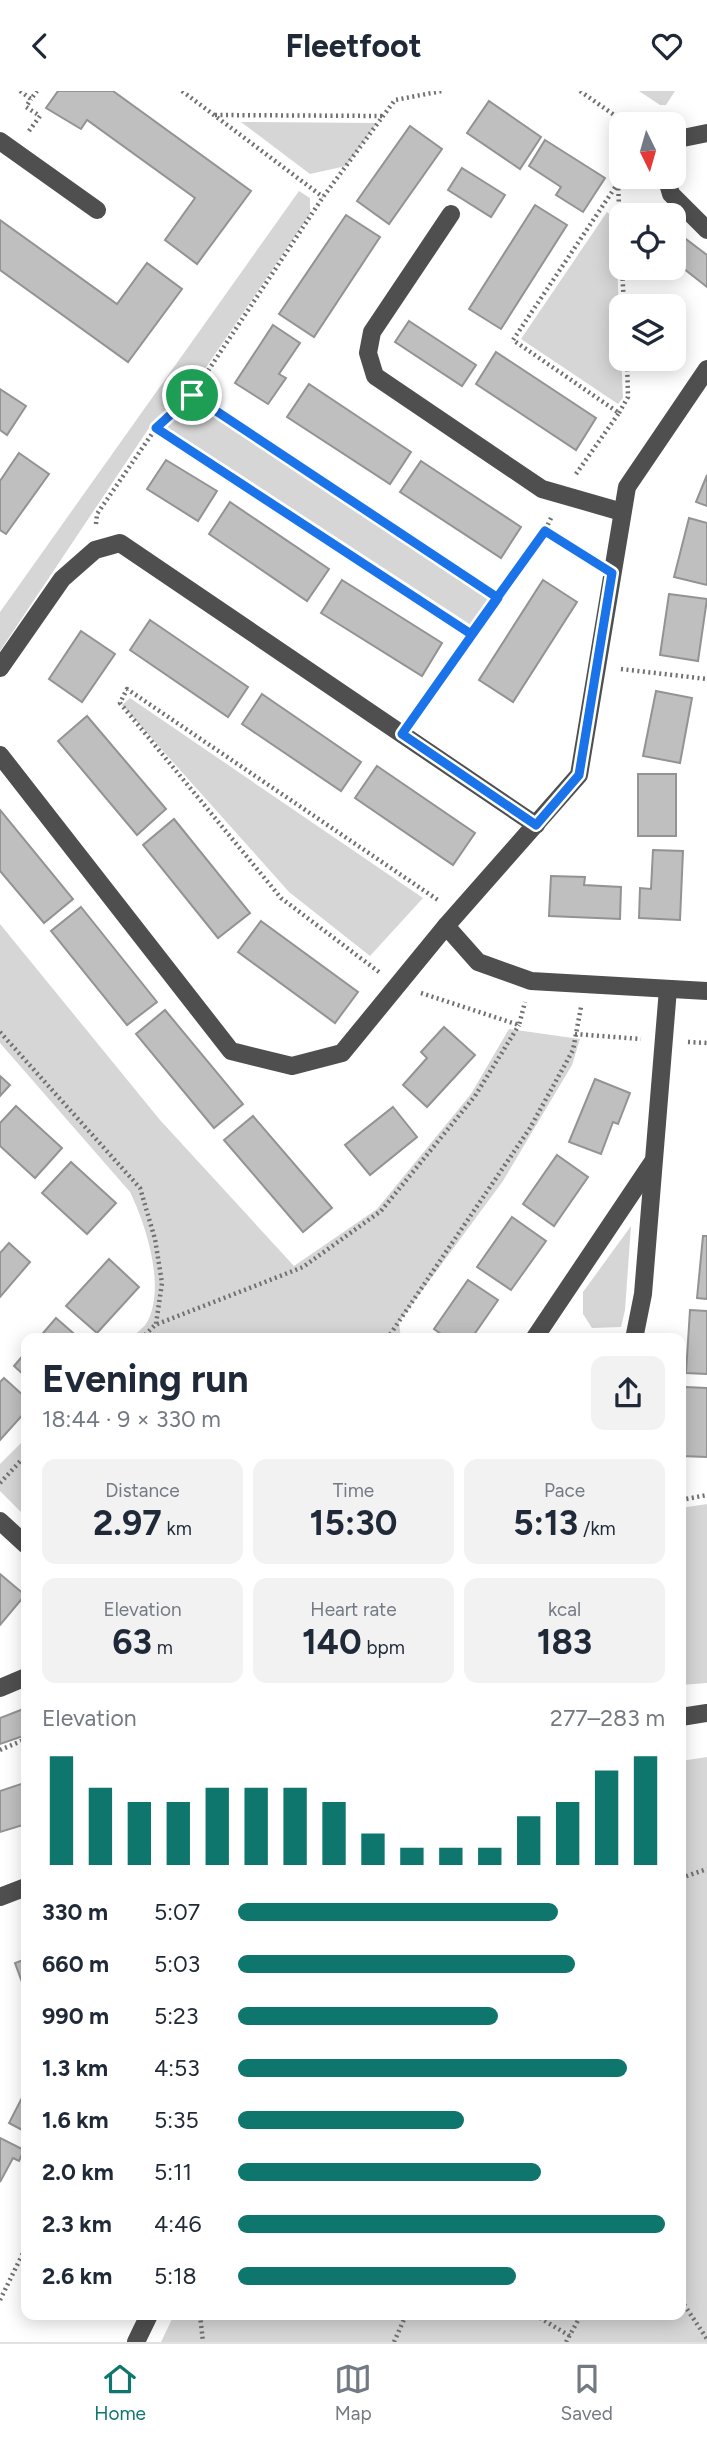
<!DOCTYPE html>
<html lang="en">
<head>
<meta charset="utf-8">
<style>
  :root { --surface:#fff; --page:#f2f2f3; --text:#1f2937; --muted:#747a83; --line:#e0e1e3; --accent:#0f766e }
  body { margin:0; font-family:Figtree,sans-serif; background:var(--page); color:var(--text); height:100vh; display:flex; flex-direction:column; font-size:26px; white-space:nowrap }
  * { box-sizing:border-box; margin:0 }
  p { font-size:23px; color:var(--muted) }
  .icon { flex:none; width:38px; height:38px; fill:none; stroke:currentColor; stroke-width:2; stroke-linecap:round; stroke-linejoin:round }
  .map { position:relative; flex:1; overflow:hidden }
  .panel { position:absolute; left:21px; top:1242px; width:665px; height:987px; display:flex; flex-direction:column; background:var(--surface); border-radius:14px; box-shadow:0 4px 18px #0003 }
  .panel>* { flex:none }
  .needle { width:46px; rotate:175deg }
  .fabs { position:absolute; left:609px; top:21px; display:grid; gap:14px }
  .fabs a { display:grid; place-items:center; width:77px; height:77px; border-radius:14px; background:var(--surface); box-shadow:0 4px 18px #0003; font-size:35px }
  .pin { position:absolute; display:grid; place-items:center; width:60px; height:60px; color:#fff; margin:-30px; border:4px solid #fff; border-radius:50%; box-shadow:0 2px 7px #0007 }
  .round { display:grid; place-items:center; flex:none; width:74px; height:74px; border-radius:14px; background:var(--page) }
  .overview { display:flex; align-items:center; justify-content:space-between; height:119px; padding:0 21px }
  h1 { font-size:38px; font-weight:700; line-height:52px }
  .figures { display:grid; grid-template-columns:repeat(3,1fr); gap:10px; height:119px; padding:7px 21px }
  .figures div { display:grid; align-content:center; border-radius:14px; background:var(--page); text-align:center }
  .figures b { font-size:35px; font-weight:700 }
  .figures small { font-size:19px; font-weight:400 }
  .figures p { font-size:19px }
  .chart { height:196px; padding:14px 21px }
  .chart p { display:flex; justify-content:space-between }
  .chart svg { width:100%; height:126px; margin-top:7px; stroke:var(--accent); stroke-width:6 }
  ul { padding:0 21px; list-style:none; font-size:23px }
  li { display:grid; grid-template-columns:112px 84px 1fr; align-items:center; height:52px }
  li i { height:18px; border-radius:9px; background:var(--accent) }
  header { display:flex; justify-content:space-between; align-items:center; height:91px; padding:0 21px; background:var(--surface); font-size:32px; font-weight:700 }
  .menu { display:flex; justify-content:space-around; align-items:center; height:98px; border-top:2px solid var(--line); background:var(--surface); font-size:19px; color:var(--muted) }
  .menu a { display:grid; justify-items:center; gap:4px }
  .menu .selected { color:var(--accent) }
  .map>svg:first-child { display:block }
</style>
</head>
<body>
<header><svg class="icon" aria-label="back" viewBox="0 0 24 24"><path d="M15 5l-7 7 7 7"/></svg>Fleetfoot<svg class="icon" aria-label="heart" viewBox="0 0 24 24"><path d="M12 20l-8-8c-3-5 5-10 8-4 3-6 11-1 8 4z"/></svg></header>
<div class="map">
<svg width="707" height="2251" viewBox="0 0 707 2251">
  <rect width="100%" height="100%" fill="#fff"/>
  <g fill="#d6d6d6">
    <polygon points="639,0 675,0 666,14 660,14"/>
    <polygon points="241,31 377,32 346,75 310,83"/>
    <polygon points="299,100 310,107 310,123 186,306 490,510 471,534 155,328 0,560 0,521"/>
    <polygon points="607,121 615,127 623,307 618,313 521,248"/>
    <polygon points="130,607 423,807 370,865 289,801 122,614"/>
    <path d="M0 833 160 1029 294 1175 377 1118 471 1003 509 938 580 948 572 974 503 1090 399 1231 401 1248H130C135 1243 142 1238 146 1233 167 1198 146 1134 130 1101L0 952Z"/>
    <polygon points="631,1135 625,1219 621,1236 592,1237 583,1223 583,1201"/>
    <polygon points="26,1347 26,1426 0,1400 0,1373"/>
    <polygon points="707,1413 707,1592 681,1594 681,1417"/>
    <polygon points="707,1666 707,2251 161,2251 174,2224 681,2224 681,1670"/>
  </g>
  <g fill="#bfbfbf" stroke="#939393" stroke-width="2">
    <polygon points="58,0 113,0 251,100 197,173 165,149 195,107 87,29 81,38 46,17"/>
    <polygon points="489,10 541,46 520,78 467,42"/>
    <polygon points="410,35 442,58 389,133 357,110"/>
    <polygon points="545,49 605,87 583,121 556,104 561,96 529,75"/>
    <polygon points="462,77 505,104 491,126 448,99"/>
    <polygon points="535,114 567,134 501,238 469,218"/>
    <polygon points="346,124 380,146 314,246 279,223"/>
    <polygon points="0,129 117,213 147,172 182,198 128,271 0,179"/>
    <polygon points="674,139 707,164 707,196 674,170"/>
    <polygon points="409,230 476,274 462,295 395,251"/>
    <polygon points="273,234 300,252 279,283 286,287 268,313 235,292"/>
    <polygon points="496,261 596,327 576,359 476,293"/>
    <polygon points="309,293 411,361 390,393 287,326"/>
    <polygon points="0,298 26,315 7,344 0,339"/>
    <polygon points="19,362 49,383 6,443 0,439 0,390"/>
    <polygon points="166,369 217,400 198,430 147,398"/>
    <polygon points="421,370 521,436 501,467 400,401"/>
    <polygon points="707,384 707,415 696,411"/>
    <polygon points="230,411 329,478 307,510 209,443"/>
    <polygon points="689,427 707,432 707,494 674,486"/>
    <polygon points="342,489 442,552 422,585 321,522"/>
    <polygon points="543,489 577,511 513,611 479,589"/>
    <polygon points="669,503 707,508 698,570 660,564"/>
    <polygon points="150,529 248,596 228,626 130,559"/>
    <polygon points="81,540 115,563 82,611 49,588"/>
    <polygon points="656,600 692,607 680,672 643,665"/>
    <polygon points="262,603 361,671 341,700 242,633"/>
    <polygon points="87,625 166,718 137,744 58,650"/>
    <polygon points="377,675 475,742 453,774 355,707"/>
    <rect x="638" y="683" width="38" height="62"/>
    <polygon points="0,719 73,808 44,832 0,780"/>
    <polygon points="174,728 250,822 218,847 143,754"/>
    <polygon points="653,759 683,760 680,829 639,827 640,797 651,798"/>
    <polygon points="551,785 585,786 584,794 621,796 620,828 549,825"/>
    <polygon points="81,816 157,911 127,934 51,840"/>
    <polygon points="261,830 358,901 335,932 238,861"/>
    <polygon points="165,919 243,1013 214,1037 136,943"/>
    <polygon points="444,936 475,964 427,1016 403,994 427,967 421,961"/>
    <polygon points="0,985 10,994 0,1005"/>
    <polygon points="595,988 630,1002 618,1033 613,1031 601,1063 569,1051"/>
    <polygon points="16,1015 62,1057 35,1087 0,1055 0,1032"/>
    <polygon points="393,1016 417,1046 370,1084 345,1054"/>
    <polygon points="253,1025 332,1117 303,1141 224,1049"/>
    <polygon points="557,1064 588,1086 554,1135 523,1113"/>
    <polygon points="71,1071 116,1112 87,1143 42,1102"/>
    <polygon points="512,1126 546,1150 511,1199 477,1176"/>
    <polygon points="703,1145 707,1145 707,1208 697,1207"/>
    <polygon points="9,1152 30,1171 0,1206 0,1162"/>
    <polygon points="109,1168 139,1196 97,1242 66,1215"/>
    <polygon points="468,1189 498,1209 471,1248 448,1248 434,1238"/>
    <polygon points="690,1219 707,1220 707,1283 686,1282"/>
    <polygon points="56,1227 80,1248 38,1248"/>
    <polygon points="26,1261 26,1286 14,1275"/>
    <polygon points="4,1287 26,1307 26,1320 0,1349 0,1291"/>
    <polygon points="685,1296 707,1297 707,1366 681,1365"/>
    <polygon points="0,1483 25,1504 0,1534"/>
    <polygon points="26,1617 26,1644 0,1653 0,1627"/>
    <polygon points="24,1692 26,1733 0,1741 0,1700"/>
    <polygon points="26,1868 26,1902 15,1872"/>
    <polygon points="26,1999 26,2041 9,2032"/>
    <polygon points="0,2047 24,2059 19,2070 13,2067 0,2091"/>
  </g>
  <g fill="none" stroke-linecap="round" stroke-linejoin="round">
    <g stroke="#717171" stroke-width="4.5" stroke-dasharray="2 3.5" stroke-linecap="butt">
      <polyline points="20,0 31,8 37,0"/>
      <polyline points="182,0 323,106"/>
      <polyline points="580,0 627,33"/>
      <polyline points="215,24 384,25"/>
      <polyline points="29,40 40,25 26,16 31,8"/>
      <polyline points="618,92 621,159"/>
      <polyline points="622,177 624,215"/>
      <polyline points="192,304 498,507"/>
      <polyline points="619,322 628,306 627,268"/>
      <polyline points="156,337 471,543"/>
      <polyline points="576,383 619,322 513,249 622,86"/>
      <polyline points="551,427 545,440 591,469"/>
      <polyline points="96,433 97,423 156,337 192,304 323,106 395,9 442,0"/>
      <polyline points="621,578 707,588"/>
      <polyline points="416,622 545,440"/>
      <polyline points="379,881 281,807 120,612 127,598 438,809"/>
      <polyline points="421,902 519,934 525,911"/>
      <polyline points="0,941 140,1097 155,1148 162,1192 156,1233"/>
      <polyline points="575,943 641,948"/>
      <polyline points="688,951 707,952"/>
      <polyline points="141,1248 155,1234 303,1176 381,1120 475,1005 519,934"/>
      <polyline points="387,1248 530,1037 573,959 581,916"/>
      <polyline points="0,1392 26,1364"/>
      <polyline points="681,1409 707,1404"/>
      <polyline points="0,1659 26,1648"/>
      <polyline points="681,1787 707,1778"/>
      <polyline points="0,2209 26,2156"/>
      <polyline points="681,2209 707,2248"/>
      <polyline points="200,2224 203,2251"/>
      <polyline points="535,2224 570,2245"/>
      <polyline points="394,2251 406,2224"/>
      <polyline points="566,2251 581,2224"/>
    </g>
    <g stroke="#4f4f4f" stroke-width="18">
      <polyline points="0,50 97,119"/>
      <polyline points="674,53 678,48 707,42"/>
      <polyline points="666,86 671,103 707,139"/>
      <polyline points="451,123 372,241 368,262 375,285 542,398 622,421"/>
      <polyline points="0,577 62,488 95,459 120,452 536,734"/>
      <polyline points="0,664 231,960 292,975 342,962 446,835 579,684 627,396 707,278"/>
      <polyline points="446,835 478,871 531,890 707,900"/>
      <polyline points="534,1248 652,1072"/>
      <polyline points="634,1248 643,1203 668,898"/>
      <polyline points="0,1430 26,1454"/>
      <polyline points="0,1597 26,1586"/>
      <polyline points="681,1626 707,1622"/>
      <polyline points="0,1806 26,1796"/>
      <polyline points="136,2251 149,2224"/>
    </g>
  </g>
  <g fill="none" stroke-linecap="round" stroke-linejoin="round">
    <defs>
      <polyline id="route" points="192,304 498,507 402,643 536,734 579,684 612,482 545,440 471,543 156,337 192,304"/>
    </defs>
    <use href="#route" stroke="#fff" stroke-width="14"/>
    <use href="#route" stroke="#1a73e8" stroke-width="9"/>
  </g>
</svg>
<div class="fabs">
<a><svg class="needle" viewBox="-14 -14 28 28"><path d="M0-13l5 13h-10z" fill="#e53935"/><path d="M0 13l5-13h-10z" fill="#747a83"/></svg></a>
<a><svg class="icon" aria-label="locate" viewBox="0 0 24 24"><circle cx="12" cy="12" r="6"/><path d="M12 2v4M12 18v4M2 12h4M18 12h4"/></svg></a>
<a><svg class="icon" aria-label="layers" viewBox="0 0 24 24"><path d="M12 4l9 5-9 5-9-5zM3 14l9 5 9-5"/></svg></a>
</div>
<div class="pin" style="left:192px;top:304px;background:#1e9e55"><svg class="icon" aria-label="arrive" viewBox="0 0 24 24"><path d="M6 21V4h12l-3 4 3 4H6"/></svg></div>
<section class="panel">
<div class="overview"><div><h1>Evening run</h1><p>18:44 · 9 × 330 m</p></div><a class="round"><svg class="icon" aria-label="share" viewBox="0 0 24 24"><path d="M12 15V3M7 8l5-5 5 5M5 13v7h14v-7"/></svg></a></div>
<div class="figures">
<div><p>Distance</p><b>2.97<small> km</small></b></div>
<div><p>Time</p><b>15:30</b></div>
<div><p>Pace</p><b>5:13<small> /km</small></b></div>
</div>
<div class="figures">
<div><p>Elevation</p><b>63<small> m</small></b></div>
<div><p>Heart rate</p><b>140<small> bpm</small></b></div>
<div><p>kcal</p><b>183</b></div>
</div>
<div class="chart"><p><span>Elevation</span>277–283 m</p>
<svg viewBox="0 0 160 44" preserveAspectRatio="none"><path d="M5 44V6M15 44V17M25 44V22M35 44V22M45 44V17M55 44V17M65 44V17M75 44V22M85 44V33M95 44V38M105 44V38M115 44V38M125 44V27M135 44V22M145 44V11M155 44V6"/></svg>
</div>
<ul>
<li><b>330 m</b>5:07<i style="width:75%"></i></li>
<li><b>660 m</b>5:03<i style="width:79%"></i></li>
<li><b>990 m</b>5:23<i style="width:61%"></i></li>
<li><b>1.3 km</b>4:53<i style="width:91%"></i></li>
<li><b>1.6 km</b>5:35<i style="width:53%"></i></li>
<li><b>2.0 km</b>5:11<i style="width:71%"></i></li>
<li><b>2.3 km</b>4:46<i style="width:100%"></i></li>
<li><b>2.6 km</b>5:18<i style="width:65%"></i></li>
</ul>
</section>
</div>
<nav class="menu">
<a class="selected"><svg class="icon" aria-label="home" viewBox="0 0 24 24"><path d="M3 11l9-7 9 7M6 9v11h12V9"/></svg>Home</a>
<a><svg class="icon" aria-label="map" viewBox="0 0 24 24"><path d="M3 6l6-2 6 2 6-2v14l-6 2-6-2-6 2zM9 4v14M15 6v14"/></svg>Map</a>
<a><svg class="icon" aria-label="saved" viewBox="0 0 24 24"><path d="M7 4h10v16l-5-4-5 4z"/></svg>Saved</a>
</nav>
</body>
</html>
